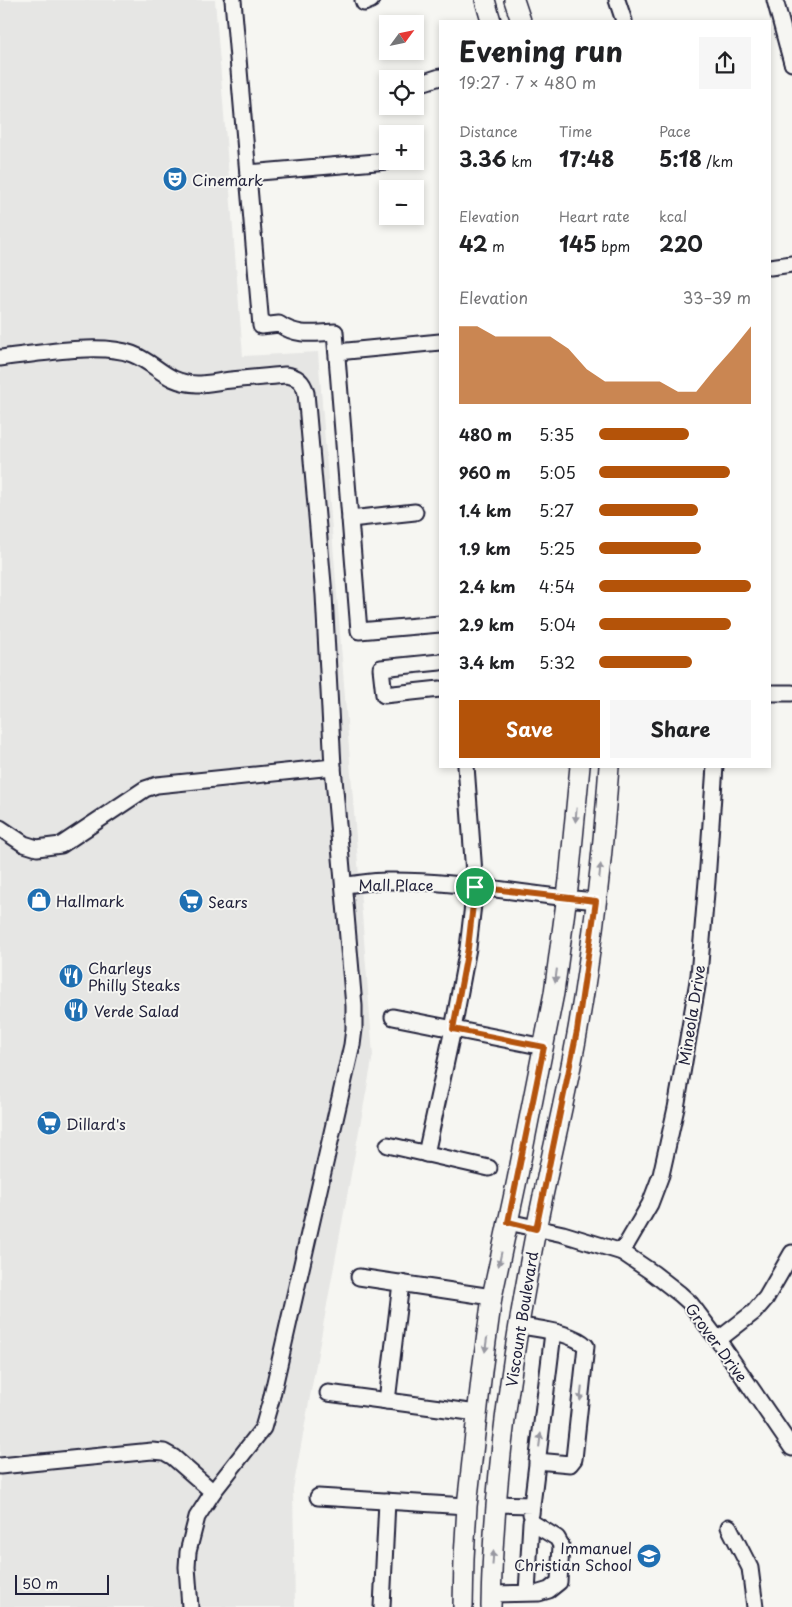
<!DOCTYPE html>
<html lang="en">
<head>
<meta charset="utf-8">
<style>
  :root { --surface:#fff; --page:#f6f6f6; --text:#202124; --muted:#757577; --accent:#b45309 }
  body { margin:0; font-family:"Playpen Sans",sans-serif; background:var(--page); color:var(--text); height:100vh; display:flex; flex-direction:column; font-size:19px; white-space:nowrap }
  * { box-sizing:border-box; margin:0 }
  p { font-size:16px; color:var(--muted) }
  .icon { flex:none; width:28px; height:28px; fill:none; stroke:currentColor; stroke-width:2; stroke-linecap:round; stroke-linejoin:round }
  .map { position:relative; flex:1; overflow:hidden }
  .sheet { position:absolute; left:439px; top:20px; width:332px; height:748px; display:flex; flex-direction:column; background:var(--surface); border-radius:0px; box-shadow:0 2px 8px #0003 }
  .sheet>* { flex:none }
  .needle { width:32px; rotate:57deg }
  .buttons { position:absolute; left:379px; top:15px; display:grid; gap:10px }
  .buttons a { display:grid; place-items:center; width:45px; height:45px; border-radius:0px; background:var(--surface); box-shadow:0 2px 8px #0003; font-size:25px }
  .scale { position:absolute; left:15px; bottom:12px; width:94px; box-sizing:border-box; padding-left:5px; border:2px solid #22223b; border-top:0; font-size:14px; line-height:18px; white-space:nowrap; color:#22223b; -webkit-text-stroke:4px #f6f6f2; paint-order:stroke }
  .pin { position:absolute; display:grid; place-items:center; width:42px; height:42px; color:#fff; margin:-21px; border:2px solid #fff; border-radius:50%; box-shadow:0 1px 5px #0007 }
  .round { display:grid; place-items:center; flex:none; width:52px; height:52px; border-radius:0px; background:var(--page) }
  .head { display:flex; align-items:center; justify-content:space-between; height:85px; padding:0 20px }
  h1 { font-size:28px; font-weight:700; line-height:38px }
  .stats { display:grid; grid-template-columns:repeat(3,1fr); gap:8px; height:85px; padding:5px 20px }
  .stats div { display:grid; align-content:center }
  .stats b { font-size:21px; font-weight:700 }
  .stats small { font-size:14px; font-weight:400 }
  .stats p { font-size:14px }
  .chart { height:140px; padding:10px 20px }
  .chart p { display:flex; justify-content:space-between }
  .chart svg { width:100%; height:90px; margin-top:5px; fill:var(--accent); opacity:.7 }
  .button { display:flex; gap:10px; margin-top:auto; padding:10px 20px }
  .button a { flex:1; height:58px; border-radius:0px; background:var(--accent); color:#fff; font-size:20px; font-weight:700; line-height:58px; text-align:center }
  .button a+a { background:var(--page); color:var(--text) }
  ul { padding:0 20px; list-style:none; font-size:16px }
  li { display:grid; grid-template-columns:80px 60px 1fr; align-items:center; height:38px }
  li i { height:12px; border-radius:6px; background:var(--accent) }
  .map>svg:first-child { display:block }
</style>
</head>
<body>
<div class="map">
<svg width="792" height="1607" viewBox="0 0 792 1607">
  <rect width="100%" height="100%" fill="#f6f6f2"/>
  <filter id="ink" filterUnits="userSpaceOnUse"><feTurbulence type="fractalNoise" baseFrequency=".02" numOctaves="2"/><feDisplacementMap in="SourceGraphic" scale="10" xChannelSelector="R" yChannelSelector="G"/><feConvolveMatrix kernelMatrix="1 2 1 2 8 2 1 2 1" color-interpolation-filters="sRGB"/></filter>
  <g filter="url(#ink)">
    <polygon fill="#e6e6e4" points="0,0 215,0 243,356 318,352 373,1055 293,1489 295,1607 0,1607"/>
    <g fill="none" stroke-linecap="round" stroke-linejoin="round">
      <defs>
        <g id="minor">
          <path d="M233 0 261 326 279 324C298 337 313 333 335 332L359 631 440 624"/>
          <polyline points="363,0 364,3 371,0"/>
          <polyline points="617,0 624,21"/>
          <polyline points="775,0 792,63"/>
          <polyline points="415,85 440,77"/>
          <polyline points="248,173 388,161"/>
          <polyline points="770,267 792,264"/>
          <polyline points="337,352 440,342"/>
          <path d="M0 358C35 354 100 342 132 354 158 364 165 383 197 384 208 384 220 381 231 380 249 378 267 377 285 375 297 376 303 381 306 393L324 595 333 767 354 1006V1029L352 1045 271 1400 263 1428 213 1492 197 1517 188 1552 187 1567 190 1607"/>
          <polyline points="350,519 415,512"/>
          <polyline points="440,662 381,668 384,695 440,689"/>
          <polyline points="770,693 792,693"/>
          <polyline points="0,828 24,844 37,848 61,845 145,789 157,785 333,767"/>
          <path d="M344 885C358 884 372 881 386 881 456 880 527 895 596 901"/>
          <polyline points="393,1017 544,1047"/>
          <polyline points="388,1145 489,1168"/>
          <polyline points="426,1154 453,1029 468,948 475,887 466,766"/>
          <polyline points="508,1222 563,1234 622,1252 653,1273 680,1294 690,1303 718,1340 792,1448"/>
          <polyline points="622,1252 650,1204 661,1175 676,1108 699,975 707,881 715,766"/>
          <polyline points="359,1277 492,1297"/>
          <path d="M519 1326C537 1328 573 1333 586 1346L574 1459 570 1464 537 1461"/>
          <polyline points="718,1340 754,1312 766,1298 792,1253"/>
          <polyline points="328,1393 477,1413"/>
          <polyline points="387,1401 401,1283"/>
          <polyline points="0,1466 152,1451 164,1452 173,1457 213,1492"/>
          <polyline points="318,1497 467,1506"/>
          <polyline points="497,1504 532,1505 531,1514"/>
          <polyline points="532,1505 553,1333"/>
          <polyline points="729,1527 750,1568 755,1607"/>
          <polyline points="491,1594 539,1593 549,1590 559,1582 561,1545 557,1538 531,1522 527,1593"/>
          <polyline points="382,1607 387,1501"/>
        </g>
        <g id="major">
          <polyline points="485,0 491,21"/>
          <polyline points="514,0 521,21"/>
          <polyline points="463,1607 464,1558 467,1506 482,1371 492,1297 517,1180 554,993 569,880 580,766"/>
          <path d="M491 1607C493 1481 512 1354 536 1230 549 1163 566 1097 578 1029 593 942 603 854 609 766"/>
        </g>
      </defs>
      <use href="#minor" stroke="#22223b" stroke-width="19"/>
      <use href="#major" stroke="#22223b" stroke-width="22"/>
      <use href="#minor" stroke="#f6f6f2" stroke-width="15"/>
      <use href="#major" stroke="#f6f6f2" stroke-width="19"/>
    </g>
    <defs><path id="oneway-solid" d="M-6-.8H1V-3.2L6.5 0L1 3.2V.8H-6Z" transform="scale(1.25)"/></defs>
    <g fill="#9797a0">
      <use href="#oneway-solid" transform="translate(576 815) rotate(95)"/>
      <use href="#oneway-solid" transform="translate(600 871) rotate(-84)"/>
      <use href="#oneway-solid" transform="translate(556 976) rotate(97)"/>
      <use href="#oneway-solid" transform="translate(500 1259) rotate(102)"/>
      <use href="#oneway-solid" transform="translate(486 1345) rotate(98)"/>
      <use href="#oneway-solid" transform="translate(581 1394) rotate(96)"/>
      <use href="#oneway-solid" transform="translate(540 1440) rotate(-83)"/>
      <use href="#oneway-solid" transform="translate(493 1558) rotate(-86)"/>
    </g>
  </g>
  <g fill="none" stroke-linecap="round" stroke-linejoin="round" filter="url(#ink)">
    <defs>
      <polygon id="route" points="475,887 596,901 577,1031 536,1229 508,1222 544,1047 453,1029 468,948"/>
    </defs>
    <use href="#route" stroke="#fff" stroke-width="10"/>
    <use href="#route" stroke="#b45309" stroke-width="6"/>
  </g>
  <defs>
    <symbol id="theatre-disc" viewBox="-11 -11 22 22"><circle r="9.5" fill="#1f6fb2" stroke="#f6f6f2"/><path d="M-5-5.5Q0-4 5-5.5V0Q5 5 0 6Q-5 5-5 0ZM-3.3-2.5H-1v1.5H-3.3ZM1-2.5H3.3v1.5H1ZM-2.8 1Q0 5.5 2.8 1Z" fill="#fff"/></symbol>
    <symbol id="shop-disc" viewBox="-11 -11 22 22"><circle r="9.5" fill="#1f6fb2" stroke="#f6f6f2"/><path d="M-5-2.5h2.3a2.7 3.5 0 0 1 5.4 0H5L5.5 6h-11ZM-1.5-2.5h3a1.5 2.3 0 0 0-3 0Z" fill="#fff"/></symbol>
    <symbol id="supermarket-disc" viewBox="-11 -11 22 22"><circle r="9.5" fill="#1f6fb2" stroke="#f6f6f2"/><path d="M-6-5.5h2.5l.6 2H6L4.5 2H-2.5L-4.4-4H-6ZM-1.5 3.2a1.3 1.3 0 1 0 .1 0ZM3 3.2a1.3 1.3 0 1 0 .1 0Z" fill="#fff"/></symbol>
    <symbol id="restaurant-disc" viewBox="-11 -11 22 22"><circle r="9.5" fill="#1f6fb2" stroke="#f6f6f2"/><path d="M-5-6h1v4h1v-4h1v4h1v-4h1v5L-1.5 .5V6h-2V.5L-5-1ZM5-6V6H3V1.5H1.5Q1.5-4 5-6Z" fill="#fff"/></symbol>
    <symbol id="school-disc" viewBox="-11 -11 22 22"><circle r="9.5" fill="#1f6fb2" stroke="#f6f6f2"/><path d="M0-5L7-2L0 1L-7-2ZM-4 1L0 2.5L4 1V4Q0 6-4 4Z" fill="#fff"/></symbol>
  </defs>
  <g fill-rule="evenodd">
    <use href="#theatre-disc" x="161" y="165" width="28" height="28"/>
    <use href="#shop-disc" x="25" y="886" width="28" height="28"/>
    <use href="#supermarket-disc" x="177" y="887" width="28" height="28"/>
    <use href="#restaurant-disc" x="57" y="962" width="28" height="28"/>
    <use href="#restaurant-disc" x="62" y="996" width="28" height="28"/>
    <use href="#supermarket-disc" x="35" y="1109" width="28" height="28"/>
    <use href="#school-disc" x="635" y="1542" width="28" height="28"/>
  </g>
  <g text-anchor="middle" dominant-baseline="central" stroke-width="4" stroke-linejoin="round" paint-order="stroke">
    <g font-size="15" fill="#22223b" stroke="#f6f6f2" text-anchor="start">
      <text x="192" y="179">Cinemark</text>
      <text x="56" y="900">Hallmark</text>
      <text x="208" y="901">Sears</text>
      <text x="88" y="967">Charleys<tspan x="88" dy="17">Philly Steaks</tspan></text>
      <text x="94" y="1010">Verde Salad</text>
      <text x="66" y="1123">Dillard's</text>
      <text x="632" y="1547" text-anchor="end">Immanuel<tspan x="632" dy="17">Christian School</tspan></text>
    </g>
    <g font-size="15" fill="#22223b" stroke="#f6f6f2">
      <text x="396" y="884">Mall Place</text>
      <text transform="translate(691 1015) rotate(-81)">Mineola Drive</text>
      <text transform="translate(521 1319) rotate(-81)">Viscount Boulevard</text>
      <text transform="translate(717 1342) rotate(54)">Grover Drive</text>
    </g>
  </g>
</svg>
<div class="buttons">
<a><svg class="needle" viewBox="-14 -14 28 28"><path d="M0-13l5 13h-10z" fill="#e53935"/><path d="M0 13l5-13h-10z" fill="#757577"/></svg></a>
<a><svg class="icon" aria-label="locate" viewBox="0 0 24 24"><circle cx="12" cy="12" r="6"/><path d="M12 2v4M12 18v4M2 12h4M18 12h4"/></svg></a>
<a>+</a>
<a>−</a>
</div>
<div class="scale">50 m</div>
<div class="pin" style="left:475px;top:887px;background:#1e9e55"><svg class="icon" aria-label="arrive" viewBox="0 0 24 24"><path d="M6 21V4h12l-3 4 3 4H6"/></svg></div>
<section class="sheet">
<div class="head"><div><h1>Evening run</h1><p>19:27 · 7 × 480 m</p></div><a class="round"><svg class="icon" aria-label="share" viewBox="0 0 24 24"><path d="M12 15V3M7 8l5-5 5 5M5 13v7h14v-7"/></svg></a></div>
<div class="stats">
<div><p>Distance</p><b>3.36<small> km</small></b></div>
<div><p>Time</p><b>17:48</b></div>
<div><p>Pace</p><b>5:18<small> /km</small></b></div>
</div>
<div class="stats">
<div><p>Elevation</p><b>42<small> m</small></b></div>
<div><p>Heart rate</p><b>145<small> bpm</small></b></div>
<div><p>kcal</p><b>220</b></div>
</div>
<div class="chart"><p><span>Elevation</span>33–39 m</p>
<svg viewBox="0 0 160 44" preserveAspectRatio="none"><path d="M0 44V6L10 6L20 11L30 11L40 11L50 11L60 17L70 27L80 33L90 33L100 33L110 33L120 38L130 38L140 27L150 17L160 6V44z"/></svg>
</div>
<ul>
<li><b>480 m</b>5:35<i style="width:59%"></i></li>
<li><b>960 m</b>5:05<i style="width:86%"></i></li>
<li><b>1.4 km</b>5:27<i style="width:65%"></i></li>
<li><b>1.9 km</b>5:25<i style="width:67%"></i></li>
<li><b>2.4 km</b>4:54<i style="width:100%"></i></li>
<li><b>2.9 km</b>5:04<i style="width:87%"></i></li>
<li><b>3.4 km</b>5:32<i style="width:61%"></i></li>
</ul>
<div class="button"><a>Save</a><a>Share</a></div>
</section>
</div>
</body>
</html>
